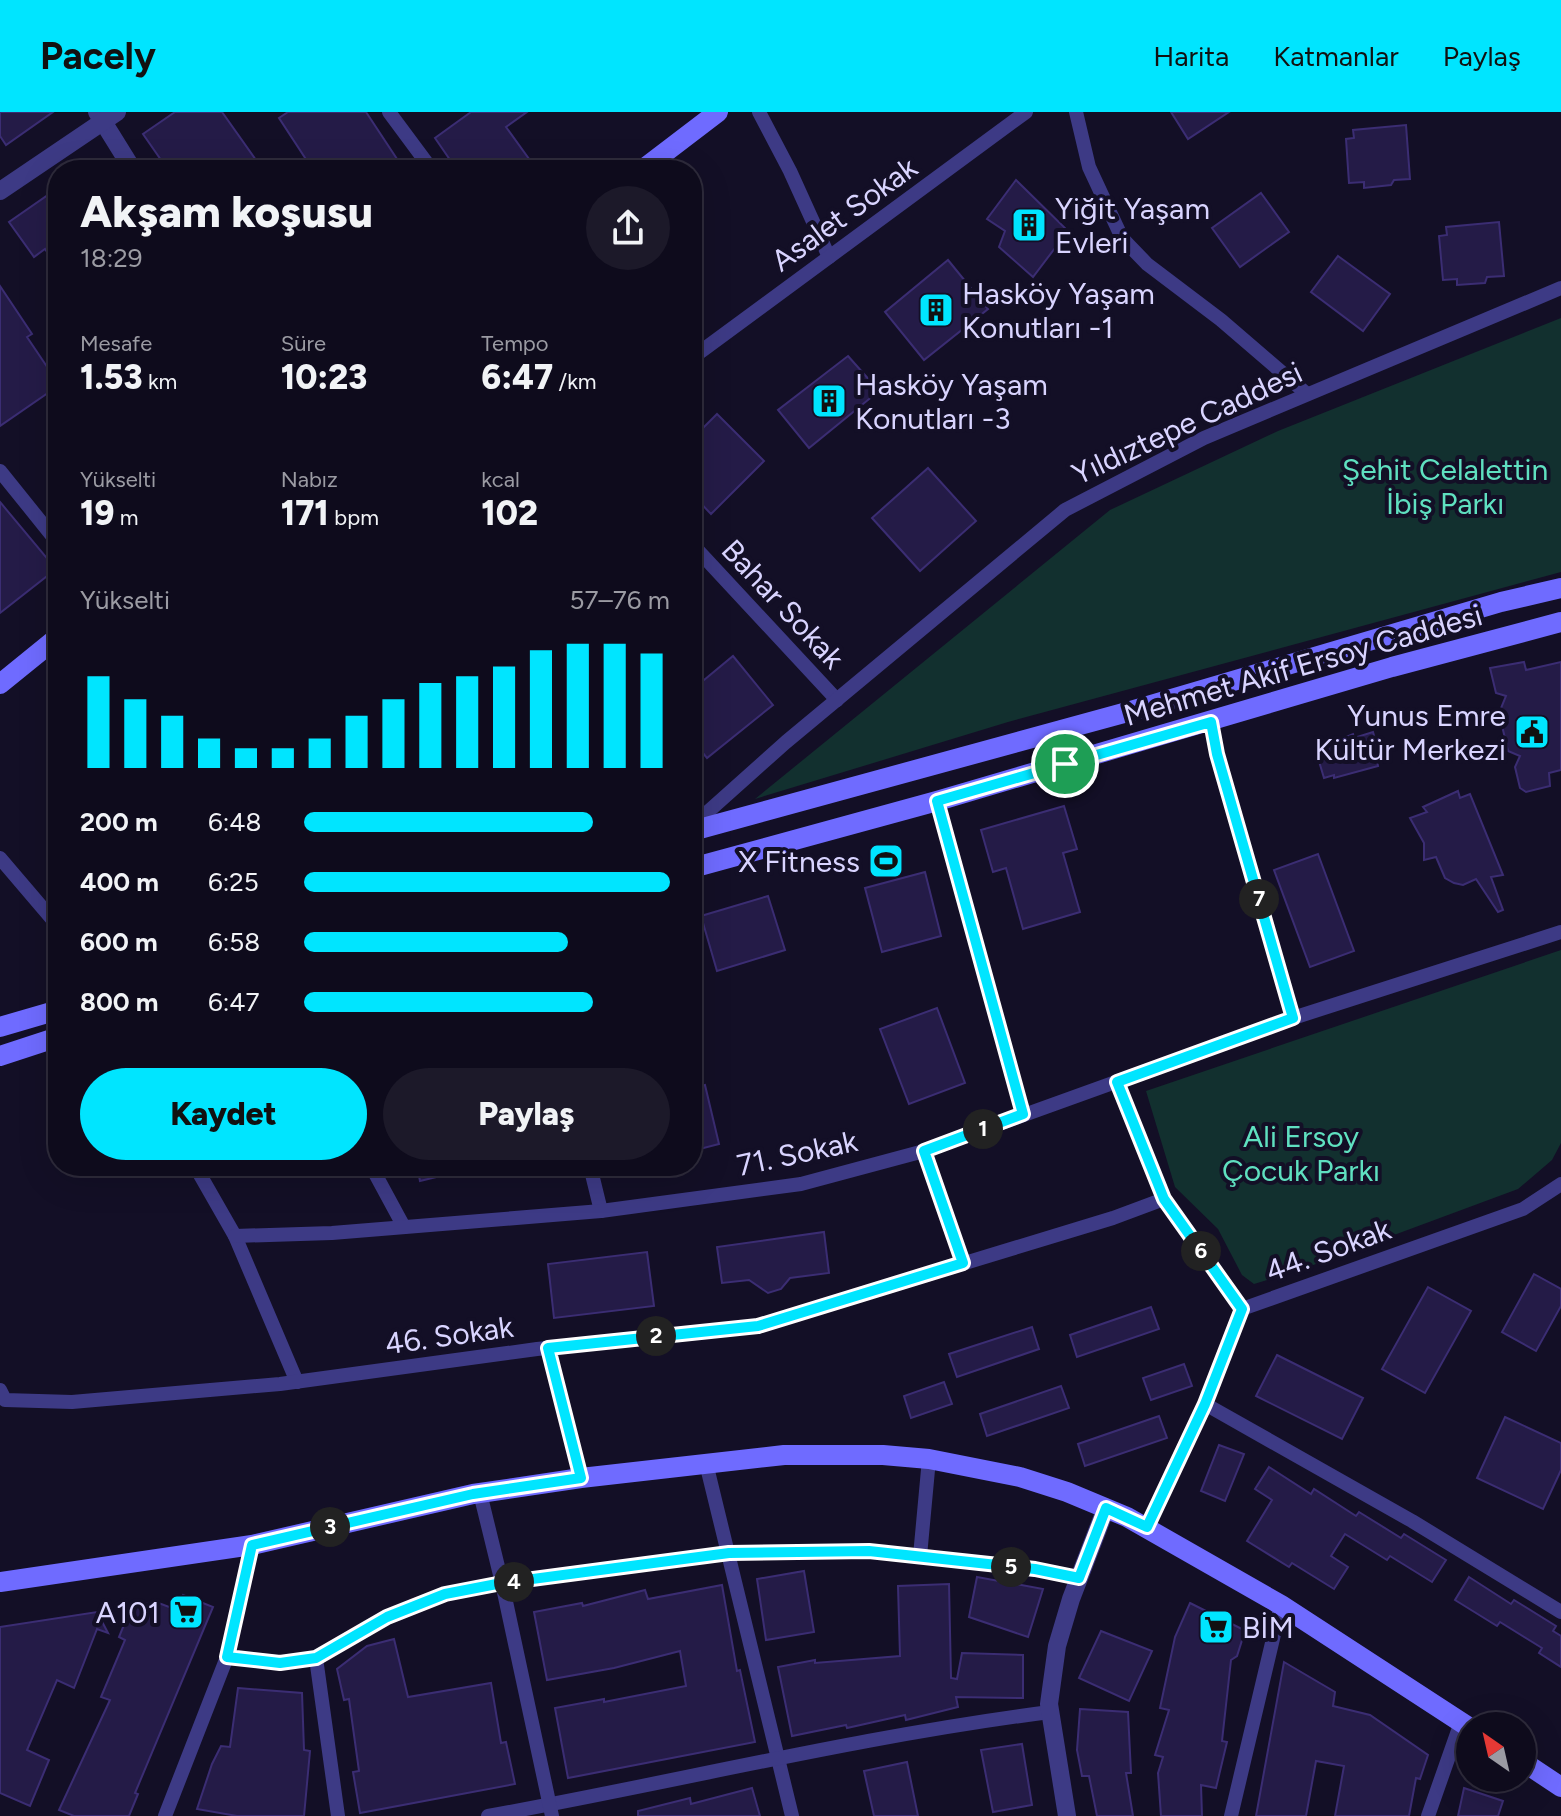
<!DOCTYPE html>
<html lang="tr">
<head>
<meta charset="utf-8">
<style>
  :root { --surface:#0e0b1c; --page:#1c1929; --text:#f1f3f6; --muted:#9b9ba3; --line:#2e2b3b; --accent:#00e5ff }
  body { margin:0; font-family:Figtree,sans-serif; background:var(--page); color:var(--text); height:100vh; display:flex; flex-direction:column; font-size:30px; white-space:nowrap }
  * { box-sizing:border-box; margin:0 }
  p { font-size:26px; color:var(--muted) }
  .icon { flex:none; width:44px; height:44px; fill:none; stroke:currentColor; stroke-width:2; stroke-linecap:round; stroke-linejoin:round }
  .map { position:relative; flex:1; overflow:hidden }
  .drawer { position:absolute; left:48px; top:48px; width:654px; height:1016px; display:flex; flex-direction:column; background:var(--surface); border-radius:32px; box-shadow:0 8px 32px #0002,0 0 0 2px var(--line) }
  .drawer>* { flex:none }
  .needle { width:52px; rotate:326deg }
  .controls { position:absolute; left:1456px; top:1600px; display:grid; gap:16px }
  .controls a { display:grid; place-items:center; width:80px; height:80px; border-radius:50%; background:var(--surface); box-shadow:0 8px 32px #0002,0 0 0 2px var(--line); font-size:40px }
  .pin { position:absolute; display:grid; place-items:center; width:68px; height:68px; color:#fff; margin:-34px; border:4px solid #fff; border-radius:50%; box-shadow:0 2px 8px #0007 }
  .km { position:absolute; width:40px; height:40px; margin:-20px; border-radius:50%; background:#222; color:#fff; font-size:22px; line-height:40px; text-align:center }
  .round { display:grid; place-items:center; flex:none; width:84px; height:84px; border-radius:42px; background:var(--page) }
  .head { display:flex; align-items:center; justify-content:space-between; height:136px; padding:0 32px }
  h1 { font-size:44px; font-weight:800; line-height:60px }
  .stats { display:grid; grid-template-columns:repeat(3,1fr); gap:12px; height:136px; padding:8px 32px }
  .stats div { display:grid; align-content:center }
  .stats b { font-size:34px; font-weight:800 }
  .stats small { font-size:22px; font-weight:400 }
  .stats p { font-size:22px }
  .chart { height:224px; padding:16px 32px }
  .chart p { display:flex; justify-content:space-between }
  .chart svg { width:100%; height:144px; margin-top:8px; stroke:var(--accent); stroke-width:6 }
  .button { display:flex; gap:16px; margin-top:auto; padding:16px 32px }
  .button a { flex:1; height:92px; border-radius:48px; background:var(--accent); color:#111; font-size:32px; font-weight:800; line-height:92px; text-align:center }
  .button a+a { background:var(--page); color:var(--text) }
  ul { padding:0 32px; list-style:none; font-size:26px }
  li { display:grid; grid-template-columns:128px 96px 1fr; align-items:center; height:60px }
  li i { height:20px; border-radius:10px; background:var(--accent) }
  header { display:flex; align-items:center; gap:48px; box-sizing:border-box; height:112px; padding:0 40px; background:var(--accent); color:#111 }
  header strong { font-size:38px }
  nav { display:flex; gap:44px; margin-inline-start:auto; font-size:28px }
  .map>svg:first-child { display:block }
</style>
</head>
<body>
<header>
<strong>Pacely</strong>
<nav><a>Harita</a><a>Katmanlar</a><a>Paylaş</a></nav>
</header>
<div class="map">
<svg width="1561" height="1704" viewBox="0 0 1561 1704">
  <rect width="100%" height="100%" fill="#130f26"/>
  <g fill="#12302f">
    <polygon points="1561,206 1561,460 1008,610 755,687 1110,398 1278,319"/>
    <polygon points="1561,838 1561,1031 1552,1048 1518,1077 1297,1159 1254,1172 1242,1163 1218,1117 1175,1075 1146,979"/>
  </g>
  <g fill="#241b47" stroke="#3b2d73" stroke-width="2">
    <polygon points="0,0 53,0 6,33 0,24"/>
    <polygon points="175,0 222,0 263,58 168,58 143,22"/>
    <polygon points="288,0 366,0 397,47 380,58 313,58 279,6"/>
    <polygon points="471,0 527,0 506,15 537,58 457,58 435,26"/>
    <polygon points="1171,0 1229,0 1188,27"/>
    <polygon points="1406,13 1410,67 1394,68 1391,73 1364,76 1364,70 1349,71 1346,27 1354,26 1353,18"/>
    <polygon points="1016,68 1068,119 1033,165 999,135 1005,119 987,107"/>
    <polygon points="58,76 58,156 45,137 34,145 9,110"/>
    <polygon points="1261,81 1289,120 1240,155 1212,116"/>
    <polygon points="1499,110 1504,164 1487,165 1485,171 1457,173 1457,167 1443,168 1439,124 1447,123 1446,115"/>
    <polygon points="1338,144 1390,182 1363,219 1311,180"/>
    <polygon points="948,148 988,197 924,248 885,200"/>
    <polygon points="0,174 32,222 27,225 58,271 58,274 0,314"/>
    <polygon points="848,244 879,279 809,336 778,298"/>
    <polygon points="717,302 764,349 711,402 692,382 692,327"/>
    <polygon points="928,356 976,409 920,459 872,406"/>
    <polygon points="0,390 56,457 0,501"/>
    <polygon points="733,544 773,593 707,646 692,628 692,578"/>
    <polygon points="1524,550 1526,558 1561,550 1561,658 1549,661 1550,674 1526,680 1520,676 1515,655 1520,644 1508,639 1499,601 1506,584 1496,581 1490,556"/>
    <polygon points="1373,620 1375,627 1378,626 1385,647 1377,649 1378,654 1334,666 1334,663 1324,666 1318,646 1321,645 1319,636 1353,622 1354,626"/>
    <polygon points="1458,679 1460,686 1470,682 1503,763 1491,765 1503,798 1498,800 1476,767 1463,773 1454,771 1445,766 1436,745 1424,748 1424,731 1410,706 1427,700 1423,695"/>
    <polygon points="1064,694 1077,737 1063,741 1080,800 1023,817 1006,756 993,760 981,718"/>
    <polygon points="1318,742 1354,839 1310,855 1274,758"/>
    <polygon points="925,760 941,824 882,840 865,776"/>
    <polygon points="768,784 785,838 717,859 701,804"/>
    <polygon points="937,896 965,971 909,992 880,917"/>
    <polygon points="705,973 719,1032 692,1039 692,976"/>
    <polygon points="417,1054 461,1054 461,1059 420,1069"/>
    <polygon points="824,1120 829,1161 790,1166 781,1177 768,1181 749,1168 722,1171 717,1135"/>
    <polygon points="647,1140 654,1194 554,1206 548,1152"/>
    <polygon points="1534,1162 1561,1177 1561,1194 1536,1239 1502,1220"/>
    <polygon points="1428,1175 1471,1199 1425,1281 1382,1257"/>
    <polygon points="1151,1195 1159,1217 1077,1245 1070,1223"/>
    <polygon points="1032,1215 1039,1237 957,1265 949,1242"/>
    <polygon points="1277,1243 1363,1286 1342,1327 1256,1284"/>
    <polygon points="1184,1252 1192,1274 1151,1288 1143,1266"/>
    <polygon points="944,1270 952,1292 911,1306 904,1284"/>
    <polygon points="1061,1274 1069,1296 987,1324 980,1302"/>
    <polygon points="1159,1304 1167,1326 1085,1354 1078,1332"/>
    <polygon points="1505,1305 1561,1331 1561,1358 1543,1397 1477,1366"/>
    <polygon points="1219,1333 1244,1342 1225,1389 1201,1379"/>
    <polygon points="1269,1355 1311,1382 1314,1377 1356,1404 1359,1400 1401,1426 1404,1422 1446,1448 1432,1470 1390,1444 1387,1448 1345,1422 1331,1444 1348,1455 1334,1477 1292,1451 1289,1455 1247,1429 1272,1388 1255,1377"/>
    <polygon points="804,1459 814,1520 766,1528 757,1467"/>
    <polygon points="977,1465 1043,1477 1028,1525 969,1505"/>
    <polygon points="1469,1465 1511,1492 1514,1488 1556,1514 1553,1519 1561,1524 1561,1555 1539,1541 1542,1536 1500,1510 1497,1514 1455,1488"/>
    <polygon points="949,1472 951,1566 957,1567 962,1541 1023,1543 1023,1586 956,1585 958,1595 906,1608 905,1603 847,1616 846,1613 792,1624 778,1555 815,1548 815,1551 900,1544 898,1474"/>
    <polygon points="722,1473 737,1559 740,1558 755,1630 568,1666 555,1596 604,1587 604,1590 686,1574 680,1539 614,1556 547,1568 534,1500 582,1491 583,1494 645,1478 648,1487"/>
    <polygon points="183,1483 213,1495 135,1681 138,1682 129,1704 74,1704 59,1698 110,1588 101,1585 125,1528 119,1525 132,1493 156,1490 177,1498"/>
    <polygon points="1190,1491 1242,1517 1244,1522 1237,1544 1231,1548 1222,1629 1227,1630 1216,1676 1201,1673 1202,1704 1161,1704 1158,1661 1163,1645 1155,1643 1169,1598 1160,1596 1175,1525"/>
    <polygon points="97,1500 108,1521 97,1517 74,1576 57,1568 27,1638 49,1648 30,1694 0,1681 0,1515"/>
    <polygon points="1101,1519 1152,1539 1129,1589 1079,1566"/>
    <polygon points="394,1527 408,1585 491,1571 501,1631 506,1630 515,1672 360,1701 353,1660 359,1659 349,1587 344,1588 337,1557 367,1534"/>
    <polygon points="1284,1550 1335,1580 1333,1594 1370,1603 1428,1643 1420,1667 1416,1666 1409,1704 1335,1704 1344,1654 1316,1649 1306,1704 1256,1704"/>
    <polygon points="238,1576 302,1581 304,1638 310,1639 304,1704 237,1704 197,1697 212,1652 221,1634 230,1635"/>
    <polygon points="1080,1597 1128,1600 1131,1661 1126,1661 1133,1704 1097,1704 1089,1664 1082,1664 1077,1638"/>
    <polygon points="1022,1632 1032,1693 993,1700 981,1638"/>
    <polygon points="907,1650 918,1704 874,1704 864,1659"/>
    <polygon points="752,1676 760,1704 638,1704 638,1699 690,1686 691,1692"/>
    <polygon points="1464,1676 1503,1689 1498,1704 1458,1704"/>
  </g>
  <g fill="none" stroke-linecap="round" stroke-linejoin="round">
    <g stroke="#3d3a85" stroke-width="14">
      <polyline points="389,0 432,58"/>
      <polyline points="759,0 790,59 829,145"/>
      <polyline points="1076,0 1089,55 1122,126 1147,152 1221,208 1307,282"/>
      <polyline points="692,246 1026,0"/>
      <polyline points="0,359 58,431"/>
      <polyline points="692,432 837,588"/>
      <polyline points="1211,610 1217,642 1293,906"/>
      <polyline points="937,689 1023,1002"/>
      <polyline points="692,714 786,630 1065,398 1204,326 1561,176"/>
      <polyline points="0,746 58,814"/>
      <polyline points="1117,970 1164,1087 1242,1197"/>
      <polyline points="924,1039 963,1151"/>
      <polyline points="195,1054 235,1124 297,1270"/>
      <polyline points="371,1054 404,1115"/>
      <polyline points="590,1054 601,1099"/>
      <polyline points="235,1124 332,1121 601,1099 801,1072 924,1039 1293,906 1561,820"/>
      <polyline points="548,1236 581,1366"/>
      <polyline points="0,1278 5,1288 72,1290 280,1272 537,1237 758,1214 1113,1106 1164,1087"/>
      <polyline points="1205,1292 1412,1409 1561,1500"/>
      <polyline points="706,1351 792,1704"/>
      <polyline points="1147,1415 1205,1292 1242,1197 1523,1097 1561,1072"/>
      <polyline points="920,1444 929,1347"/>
      <polyline points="227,1545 280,1551 316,1546"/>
      <polyline points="165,1704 227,1545 252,1433"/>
      <polyline points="338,1704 316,1546 387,1505 445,1482 502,1471 480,1381"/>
      <path d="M488 1704C676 1670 861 1624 1050 1600"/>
      <polyline points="552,1704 502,1471 729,1441 869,1439 1035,1457 1079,1466"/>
      <polyline points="1231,1704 1281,1493"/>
      <polyline points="1428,1704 1461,1610"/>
    </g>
    <g stroke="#3d3a85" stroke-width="18">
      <polyline points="97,0 133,58"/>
      <polyline points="0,79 117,0"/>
      <polyline points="1067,1704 1049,1592 1057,1534 1071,1487 1106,1396"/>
    </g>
    <g stroke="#6f6bff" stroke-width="20">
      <polyline points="642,58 718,0"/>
      <polyline points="0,572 58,525"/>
      <polyline points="692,719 1131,599 1501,490 1561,476"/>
      <polyline points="692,756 937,689 1392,555 1561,510"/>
      <polyline points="0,915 58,898"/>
      <polyline points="0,944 58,925"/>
      <polyline points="0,1470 252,1433 473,1382 581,1366 784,1343 883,1343 929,1347 1020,1365 1067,1380 1127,1405 1281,1493 1470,1616"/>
      <polyline points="1522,1649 1561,1675"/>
    </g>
  </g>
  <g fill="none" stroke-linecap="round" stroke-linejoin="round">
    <defs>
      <polygon id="route" points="1211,610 1217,642 1293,906 1117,970 1164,1087 1242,1197 1205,1292 1147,1415 1106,1396 1079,1466 1035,1457 869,1439 729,1441 502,1471 445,1482 387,1505 316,1546 280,1551 227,1545 252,1433 473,1382 581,1366 548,1236 758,1214 963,1151 924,1039 1023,1002 937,689"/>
    </defs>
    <use href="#route" stroke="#fff" stroke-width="16"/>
    <use href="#route" stroke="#00e5ff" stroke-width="10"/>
  </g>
  <defs>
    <symbol id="building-square" viewBox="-11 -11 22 22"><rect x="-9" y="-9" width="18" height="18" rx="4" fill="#00e5ff" stroke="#130f26"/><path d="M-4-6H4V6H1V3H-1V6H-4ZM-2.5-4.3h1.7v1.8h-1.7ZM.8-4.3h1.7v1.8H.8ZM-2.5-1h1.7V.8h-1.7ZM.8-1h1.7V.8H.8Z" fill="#111"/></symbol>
    <symbol id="civic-square" viewBox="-11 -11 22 22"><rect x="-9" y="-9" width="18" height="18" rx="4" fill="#00e5ff" stroke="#130f26"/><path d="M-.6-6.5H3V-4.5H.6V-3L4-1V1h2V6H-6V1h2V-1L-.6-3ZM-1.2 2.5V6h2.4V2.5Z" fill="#111"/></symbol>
    <symbol id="stadium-square" viewBox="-11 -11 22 22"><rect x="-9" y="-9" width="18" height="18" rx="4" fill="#00e5ff" stroke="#130f26"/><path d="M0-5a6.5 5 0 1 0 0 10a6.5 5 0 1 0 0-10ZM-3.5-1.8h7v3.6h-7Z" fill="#111"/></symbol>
    <symbol id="supermarket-square" viewBox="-11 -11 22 22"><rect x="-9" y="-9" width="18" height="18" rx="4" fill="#00e5ff" stroke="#130f26"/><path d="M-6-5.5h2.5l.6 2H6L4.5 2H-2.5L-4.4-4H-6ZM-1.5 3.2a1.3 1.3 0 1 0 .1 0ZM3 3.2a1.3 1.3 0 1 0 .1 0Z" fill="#111"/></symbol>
  </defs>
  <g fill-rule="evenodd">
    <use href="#building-square" x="1009" y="93" width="40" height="40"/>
    <use href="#building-square" x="916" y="178" width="40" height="40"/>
    <use href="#building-square" x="809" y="269" width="40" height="40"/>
    <use href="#civic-square" x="1512" y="600" width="40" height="40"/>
    <use href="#stadium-square" x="866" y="729" width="40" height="40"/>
    <use href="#supermarket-square" x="166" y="1480" width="40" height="40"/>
    <use href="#supermarket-square" x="1196" y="1495" width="40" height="40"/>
  </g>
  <g text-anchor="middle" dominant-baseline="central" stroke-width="8" stroke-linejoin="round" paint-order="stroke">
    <g font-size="30" fill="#d9d4ff" stroke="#130f26" text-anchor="start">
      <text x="1055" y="96">Yiğit Yaşam<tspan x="1055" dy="34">Evleri</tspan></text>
      <text x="962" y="181">Hasköy Yaşam<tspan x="962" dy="34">Konutları -1</tspan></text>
      <text x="855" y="272">Hasköy Yaşam<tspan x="855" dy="34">Konutları -3</tspan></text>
      <text x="1506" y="603" text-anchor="end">Yunus Emre<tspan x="1506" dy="34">Kültür Merkezi</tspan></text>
      <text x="860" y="749" text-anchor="end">X Fitness</text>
      <text x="160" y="1500" text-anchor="end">A101</text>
      <text x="1242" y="1515">BİM</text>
    </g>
    <g font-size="30" fill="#d9d4ff" stroke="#130f26">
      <text transform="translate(844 102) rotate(-36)">Asalet Sokak</text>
      <text transform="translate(1187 311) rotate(-25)">Yıldıztepe Caddesi</text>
      <text transform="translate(783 492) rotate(47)">Bahar Sokak</text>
      <text transform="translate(1303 553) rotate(-16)">Mehmet Akif Ersoy Caddesi</text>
      <text transform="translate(797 1041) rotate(-12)">71. Sokak</text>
      <text transform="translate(1328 1138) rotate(-20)">44. Sokak</text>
      <text transform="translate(449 1223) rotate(-8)">46. Sokak</text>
    </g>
    <g font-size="30" fill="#5fe0c0" stroke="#130f26">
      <text x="1445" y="357">Şehit Celalettin<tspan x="1445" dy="34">İbiş Parkı</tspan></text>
      <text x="1301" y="1024">Ali Ersoy<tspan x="1301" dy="34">Çocuk Parkı</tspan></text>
    </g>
  </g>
</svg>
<div class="controls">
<a><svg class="needle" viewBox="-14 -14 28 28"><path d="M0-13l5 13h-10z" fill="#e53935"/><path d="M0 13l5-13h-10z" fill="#9b9ba3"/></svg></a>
</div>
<div class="pin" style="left:1065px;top:652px;background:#1e9e55"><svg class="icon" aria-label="arrive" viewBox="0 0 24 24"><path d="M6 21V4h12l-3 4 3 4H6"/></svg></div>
<b class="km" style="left:983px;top:1017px">1</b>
<b class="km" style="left:656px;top:1224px">2</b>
<b class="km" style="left:330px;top:1415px">3</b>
<b class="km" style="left:514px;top:1470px">4</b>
<b class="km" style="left:1011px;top:1455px">5</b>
<b class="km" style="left:1201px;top:1139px">6</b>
<b class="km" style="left:1259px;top:787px">7</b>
<section class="drawer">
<div class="head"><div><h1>Akşam koşusu</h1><p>18:29</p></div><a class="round"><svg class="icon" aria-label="share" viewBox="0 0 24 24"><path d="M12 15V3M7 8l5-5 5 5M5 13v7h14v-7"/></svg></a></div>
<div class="stats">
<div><p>Mesafe</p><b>1.53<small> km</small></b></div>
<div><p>Süre</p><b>10:23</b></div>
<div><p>Tempo</p><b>6:47<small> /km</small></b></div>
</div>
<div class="stats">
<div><p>Yükselti</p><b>19<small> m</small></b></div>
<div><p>Nabız</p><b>171<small> bpm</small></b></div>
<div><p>kcal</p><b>102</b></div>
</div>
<div class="chart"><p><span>Yükselti</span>57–76 m</p>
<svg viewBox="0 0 160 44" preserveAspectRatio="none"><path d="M5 44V16M15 44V23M25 44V28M35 44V35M45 44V38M55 44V38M65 44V35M75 44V28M85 44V23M95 44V18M105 44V16M115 44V13M125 44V8M135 44V6M145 44V6M155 44V9"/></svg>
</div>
<ul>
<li><b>200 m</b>6:48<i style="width:79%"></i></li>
<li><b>400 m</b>6:25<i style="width:100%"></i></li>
<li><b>600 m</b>6:58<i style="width:72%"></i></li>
<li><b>800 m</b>6:47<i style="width:79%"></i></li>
</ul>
<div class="button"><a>Kaydet</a><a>Paylaş</a></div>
</section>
</div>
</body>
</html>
